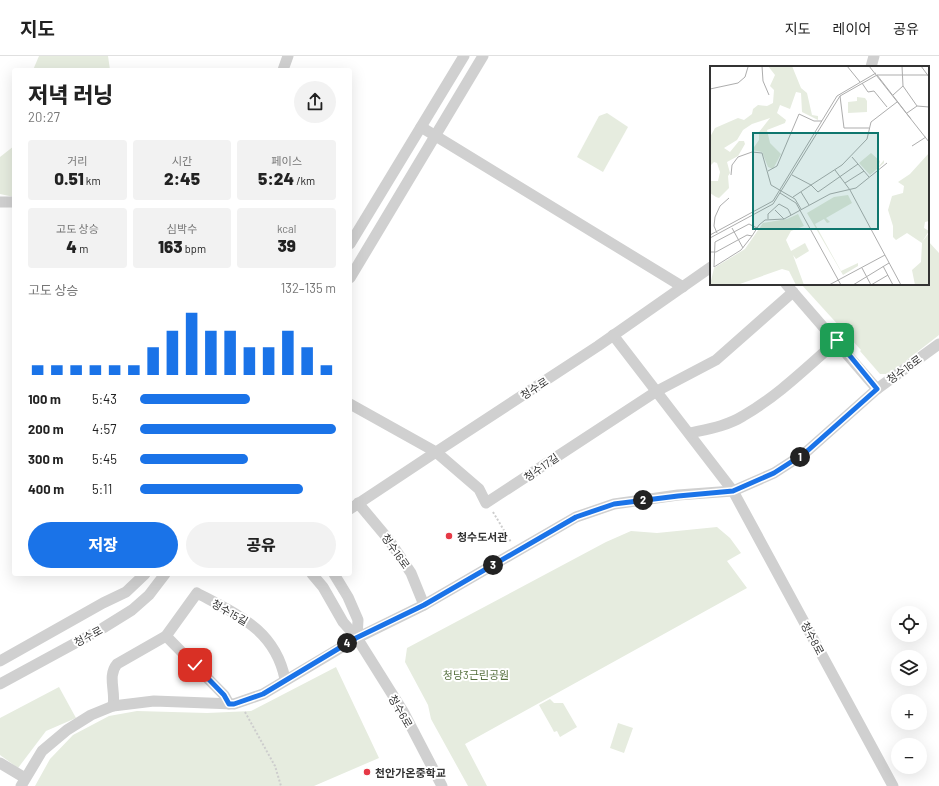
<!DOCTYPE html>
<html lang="ko">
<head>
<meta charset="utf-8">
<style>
  :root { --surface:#fff; --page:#f2f2f2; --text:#222; --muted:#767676; --line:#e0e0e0; --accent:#1a73e8 }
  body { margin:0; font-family:Barlow,"Noto Sans KR",sans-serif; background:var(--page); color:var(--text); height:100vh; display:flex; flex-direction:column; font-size:15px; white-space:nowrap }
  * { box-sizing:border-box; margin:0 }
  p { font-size:13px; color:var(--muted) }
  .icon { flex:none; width:22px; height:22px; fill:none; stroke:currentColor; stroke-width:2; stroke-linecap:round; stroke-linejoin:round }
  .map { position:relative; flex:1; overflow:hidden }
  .drawer { position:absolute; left:12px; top:12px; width:340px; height:508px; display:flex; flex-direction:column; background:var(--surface); border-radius:4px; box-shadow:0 4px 16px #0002 }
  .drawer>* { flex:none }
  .tools { position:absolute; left:891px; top:550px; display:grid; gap:8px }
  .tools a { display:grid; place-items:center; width:36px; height:36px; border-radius:50%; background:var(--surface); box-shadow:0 4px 16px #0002; font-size:20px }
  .pin { position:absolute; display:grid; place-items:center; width:34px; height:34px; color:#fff; margin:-17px; border-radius:8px; box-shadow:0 2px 6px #0006 }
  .km { position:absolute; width:20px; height:20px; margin:-10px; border-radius:50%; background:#222; color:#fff; font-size:11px; line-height:20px; text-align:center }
  .round { display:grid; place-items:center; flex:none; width:42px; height:42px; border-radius:21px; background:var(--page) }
  .headline { display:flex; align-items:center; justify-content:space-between; height:68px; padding:0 16px }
  h1 { font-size:22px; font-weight:800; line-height:30px }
  .figures { display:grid; grid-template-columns:repeat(3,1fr); gap:6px; height:68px; padding:4px 16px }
  .figures div { display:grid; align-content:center; border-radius:4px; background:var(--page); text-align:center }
  .figures b { font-size:17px; font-weight:800 }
  .figures small { font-size:11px; font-weight:400 }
  .figures p { font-size:11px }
  .chart { height:112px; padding:8px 16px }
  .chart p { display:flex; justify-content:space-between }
  .chart svg { width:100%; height:72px; margin-top:4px; stroke:var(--accent); stroke-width:6 }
  .action { display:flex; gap:8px; margin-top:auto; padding:8px 16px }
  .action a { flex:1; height:46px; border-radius:24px; background:var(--accent); color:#fff; font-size:16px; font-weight:800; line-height:46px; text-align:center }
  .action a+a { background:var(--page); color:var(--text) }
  ul { padding:0 16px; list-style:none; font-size:13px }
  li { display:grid; grid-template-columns:64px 48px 1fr; align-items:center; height:30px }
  li i { height:10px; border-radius:5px; background:var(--accent) }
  header { display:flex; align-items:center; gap:24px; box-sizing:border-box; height:56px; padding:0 20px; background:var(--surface); border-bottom:1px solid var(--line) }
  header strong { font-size:19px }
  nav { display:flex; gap:22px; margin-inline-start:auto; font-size:14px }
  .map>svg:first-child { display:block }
</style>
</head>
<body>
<header>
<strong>지도</strong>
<nav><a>지도</a><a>레이어</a><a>공유</a></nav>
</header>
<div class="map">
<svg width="939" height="730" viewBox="0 0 939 730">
  <rect width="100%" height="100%" fill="#fff"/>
  <g fill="#e6ecdf">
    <polygon points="39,0 108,0 110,14 33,14"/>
    <polygon points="607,57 628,71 603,116 577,101 599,60"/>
    <polygon points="14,90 14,141 0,138 0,101"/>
    <polygon points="928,185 939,197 939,279 889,318 880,318 860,295 861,294 801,228 928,228"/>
    <polygon points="717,471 730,482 741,497 727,505 747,532 465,688 487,730 468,730 431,663 428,649 405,606 407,592 606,486 631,475 657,477"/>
    <polygon points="336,611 379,702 314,730 35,730 50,703 73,679 109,660 137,655 207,657 251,655"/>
    <polygon points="59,631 76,662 46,675 18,712 0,699 0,662"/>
    <polygon points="550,643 554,647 563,647 577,671 560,681 557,675 554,676 552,672 539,649"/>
    <polygon points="618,667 633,672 624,697 610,692"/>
  </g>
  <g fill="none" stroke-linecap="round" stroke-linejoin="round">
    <g stroke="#cdcdcd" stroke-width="2" stroke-dasharray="2 2" stroke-linecap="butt">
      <polyline points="493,456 511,486"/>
      <polyline points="245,656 275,710 281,730"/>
    </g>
    <g stroke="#d0d0d0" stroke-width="11">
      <polyline points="871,11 874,0"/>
      <polyline points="283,14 288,0"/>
      <polyline points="421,71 683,231"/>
      <polyline points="0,146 14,146"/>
      <polyline points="350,188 464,0"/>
      <polyline points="350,222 483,0"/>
      <polyline points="786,228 877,333"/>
      <polyline points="613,279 733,435 893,730"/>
      <polyline points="350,348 436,396 598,290 711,211"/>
      <path d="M690 377C708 373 727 370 743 360 778 340 807 311 837 285"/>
      <polyline points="358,447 389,484 411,517 424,549"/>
      <polyline points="350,453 436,396 479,433 486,447 657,335 716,304 793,236"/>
      <polyline points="312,518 323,531 343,566 357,582 404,657 442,730"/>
      <polyline points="334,518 348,541 358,564 357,582"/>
      <polyline points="166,580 224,639 229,648"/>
      <polyline points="0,605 103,547 126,536 145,518"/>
      <polyline points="0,628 103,572 132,554 149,539 165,518"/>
      <path d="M113 650C116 635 107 620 117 608L166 580 197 537C238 559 275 574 285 623"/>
      <polyline points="0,707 25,722"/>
      <polyline points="21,730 42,695 67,674 91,659 113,650 154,645 234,648 263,638 357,582 424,549 576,461 614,448 678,439 733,435 774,417 805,397 877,333 939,288"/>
    </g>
  </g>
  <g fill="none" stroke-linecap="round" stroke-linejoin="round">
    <defs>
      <polyline id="route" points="195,609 224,639 229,648 234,648 263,638 356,582 424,549 576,461 614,448 678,440 733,435 774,417 805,397 877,333 837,284"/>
    </defs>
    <use href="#route" stroke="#fff" stroke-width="8"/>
    <use href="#route" stroke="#1a73e8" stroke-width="5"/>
  </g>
  <g fill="#e63946" stroke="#fff" stroke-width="1.5">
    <circle cx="449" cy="480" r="4"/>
    <circle cx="367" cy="716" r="4"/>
  </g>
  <g text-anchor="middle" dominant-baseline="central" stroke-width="4" stroke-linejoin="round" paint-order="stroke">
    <g font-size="11" fill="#333" stroke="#fff">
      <text transform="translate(904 313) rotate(-36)">청수16로</text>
      <text transform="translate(534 332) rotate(-33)">청수로</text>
      <text transform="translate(541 411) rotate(-35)">청수17길</text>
      <text transform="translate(396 495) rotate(55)">청수16로</text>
      <text transform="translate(230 556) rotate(30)">청수15길</text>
      <text transform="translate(88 580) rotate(-28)">청수로</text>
      <text transform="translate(813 582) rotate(62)">청수8로</text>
      <text transform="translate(401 655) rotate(60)">청수6로</text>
    </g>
    <g font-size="11" font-weight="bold" fill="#333" stroke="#fff" text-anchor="start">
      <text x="457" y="480">청수도서관</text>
      <text x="375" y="716">천안가온중학교</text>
    </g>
    <g font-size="11" fill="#56703f" stroke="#fff">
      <text x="476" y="618">청당3근린공원</text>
    </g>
  </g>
  <g transform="translate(710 10)">
    <rect width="219" height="219" fill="#fff"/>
    <path d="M58 0H82L91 22 97 27 102 49 108 50V54L92 46 91 27 86 26 80 43 70 39 67 47 76 54 75 57 57 64 60 77 71 88 63 103 58 101 52 86 42 84 49 74V66L60 52 42 58 33 64 27 74 14 82 20 86 29 75H34L35 78 28 90 17 96 20 107 18 110 19 122 9 132 6 131 0 127V115H8L10 106 7 97 4 96 0 100V71L5 62 28 52 34 54 42 48 43 43 48 39 57 40 63 37 64 24 60 20 65 9ZM147 31 155 32 157 35V46L138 47V36L147 35ZM161 87 170 95 169 100 174 94V97L160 109 149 97ZM219 87V155L215 156 214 162 219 165 212 176 219 167V219H205L202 204 211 196 212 177 197 167 186 174 183 171V160L178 144 182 130 193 127 194 120 188 116 200 108ZM138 129 142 137 116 152 120 156 117 157 114 153 105 158 131 205 148 197V200L133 209 97 147 124 131ZM88 148 94 160 81 165 76 174 81 185 95 177 99 185 86 193 83 189 94 219H86L79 205 72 203 27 219H0L4 202 35 183 53 157 77 153Z" fill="#e6ecdf"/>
    <path fill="none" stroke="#adadad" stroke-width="1" d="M52 0 53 15 59 29M137 0 150 16M159 0 219 76M192 0 193 20 207 40 219 41M211 0 219 11M167 9 201 53M167 9H219M152 17 158 26 164 25 177 41M0 23 28 17 35 11 38 1M183 29 193 20M130 30 134 62H159M197 47 207 40M202 80 216 71M142 91 159 111M125 104 140 124 191 219M58 105 67 100 89 48 104 55H112M21 109 22 99 28 91 42 86 52 87 61 119 85 133 91 143M82 109 101 119 132 99 157 73 161 56 187 36M135 117 154 105M91 126 99 139M70 127 86 137 131 219M83 131 101 119 108 126 148 98M65 144 74 153M58 153V148L69 138 78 143 81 149M22 162 33 182M7 167 4 160 5 151 10 140 19 132M0 169 63 135 127 30 166 7M42 170 31 184 4 201 5 176 39 158 47 162M0 172 63 138 130 30 167 9M0 186H6L37 169 42 170 49 159 55 154 74 153 120 128 146 122 177 97M173 200 183 219M152 202 161 219M119 219 175 189M143 219 179 197M161 219 178 209"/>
    <path fill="#0f766e" fill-opacity="0.15" stroke="#0f766e" stroke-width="2" d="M43 67H168V163H43Z"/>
    <rect width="219" height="219" fill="none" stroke="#333" stroke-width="2"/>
  </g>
</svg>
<div class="tools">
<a><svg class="icon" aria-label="locate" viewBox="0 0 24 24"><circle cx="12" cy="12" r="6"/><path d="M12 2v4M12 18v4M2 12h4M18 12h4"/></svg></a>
<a><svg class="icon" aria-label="layers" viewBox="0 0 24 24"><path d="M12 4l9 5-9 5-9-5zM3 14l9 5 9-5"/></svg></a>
<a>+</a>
<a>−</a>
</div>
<div class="pin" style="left:837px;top:284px;background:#1e9e55"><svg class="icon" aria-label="arrive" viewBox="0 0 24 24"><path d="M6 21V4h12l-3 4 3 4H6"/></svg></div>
<div class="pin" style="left:195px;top:609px;background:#d93025"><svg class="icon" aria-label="check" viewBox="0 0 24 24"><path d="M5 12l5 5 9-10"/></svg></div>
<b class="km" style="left:800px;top:401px">1</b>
<b class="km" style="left:643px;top:444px">2</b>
<b class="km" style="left:493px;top:509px">3</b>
<b class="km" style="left:347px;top:587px">4</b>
<section class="drawer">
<div class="headline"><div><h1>저녁 러닝</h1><p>20:27</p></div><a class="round"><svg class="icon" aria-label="share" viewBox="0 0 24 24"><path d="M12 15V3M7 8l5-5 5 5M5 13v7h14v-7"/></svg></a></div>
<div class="figures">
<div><p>거리</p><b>0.51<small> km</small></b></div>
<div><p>시간</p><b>2:45</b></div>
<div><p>페이스</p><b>5:24<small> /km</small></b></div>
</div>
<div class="figures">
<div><p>고도 상승</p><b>4<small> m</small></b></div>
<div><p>심박수</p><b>163<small> bpm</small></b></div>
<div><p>kcal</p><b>39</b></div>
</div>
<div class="chart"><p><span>고도 상승</span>132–135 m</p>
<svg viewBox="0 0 160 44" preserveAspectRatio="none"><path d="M5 44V38M15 44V38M25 44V38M35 44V38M45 44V38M55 44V38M65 44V27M75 44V17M85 44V6M95 44V17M105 44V17M115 44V27M125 44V27M135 44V17M145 44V27M155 44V38"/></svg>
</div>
<ul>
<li><b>100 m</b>5:43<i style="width:56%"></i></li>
<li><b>200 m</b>4:57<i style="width:100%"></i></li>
<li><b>300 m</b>5:45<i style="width:55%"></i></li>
<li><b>400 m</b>5:11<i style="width:83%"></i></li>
</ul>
<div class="action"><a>저장</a><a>공유</a></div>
</section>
</div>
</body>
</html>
